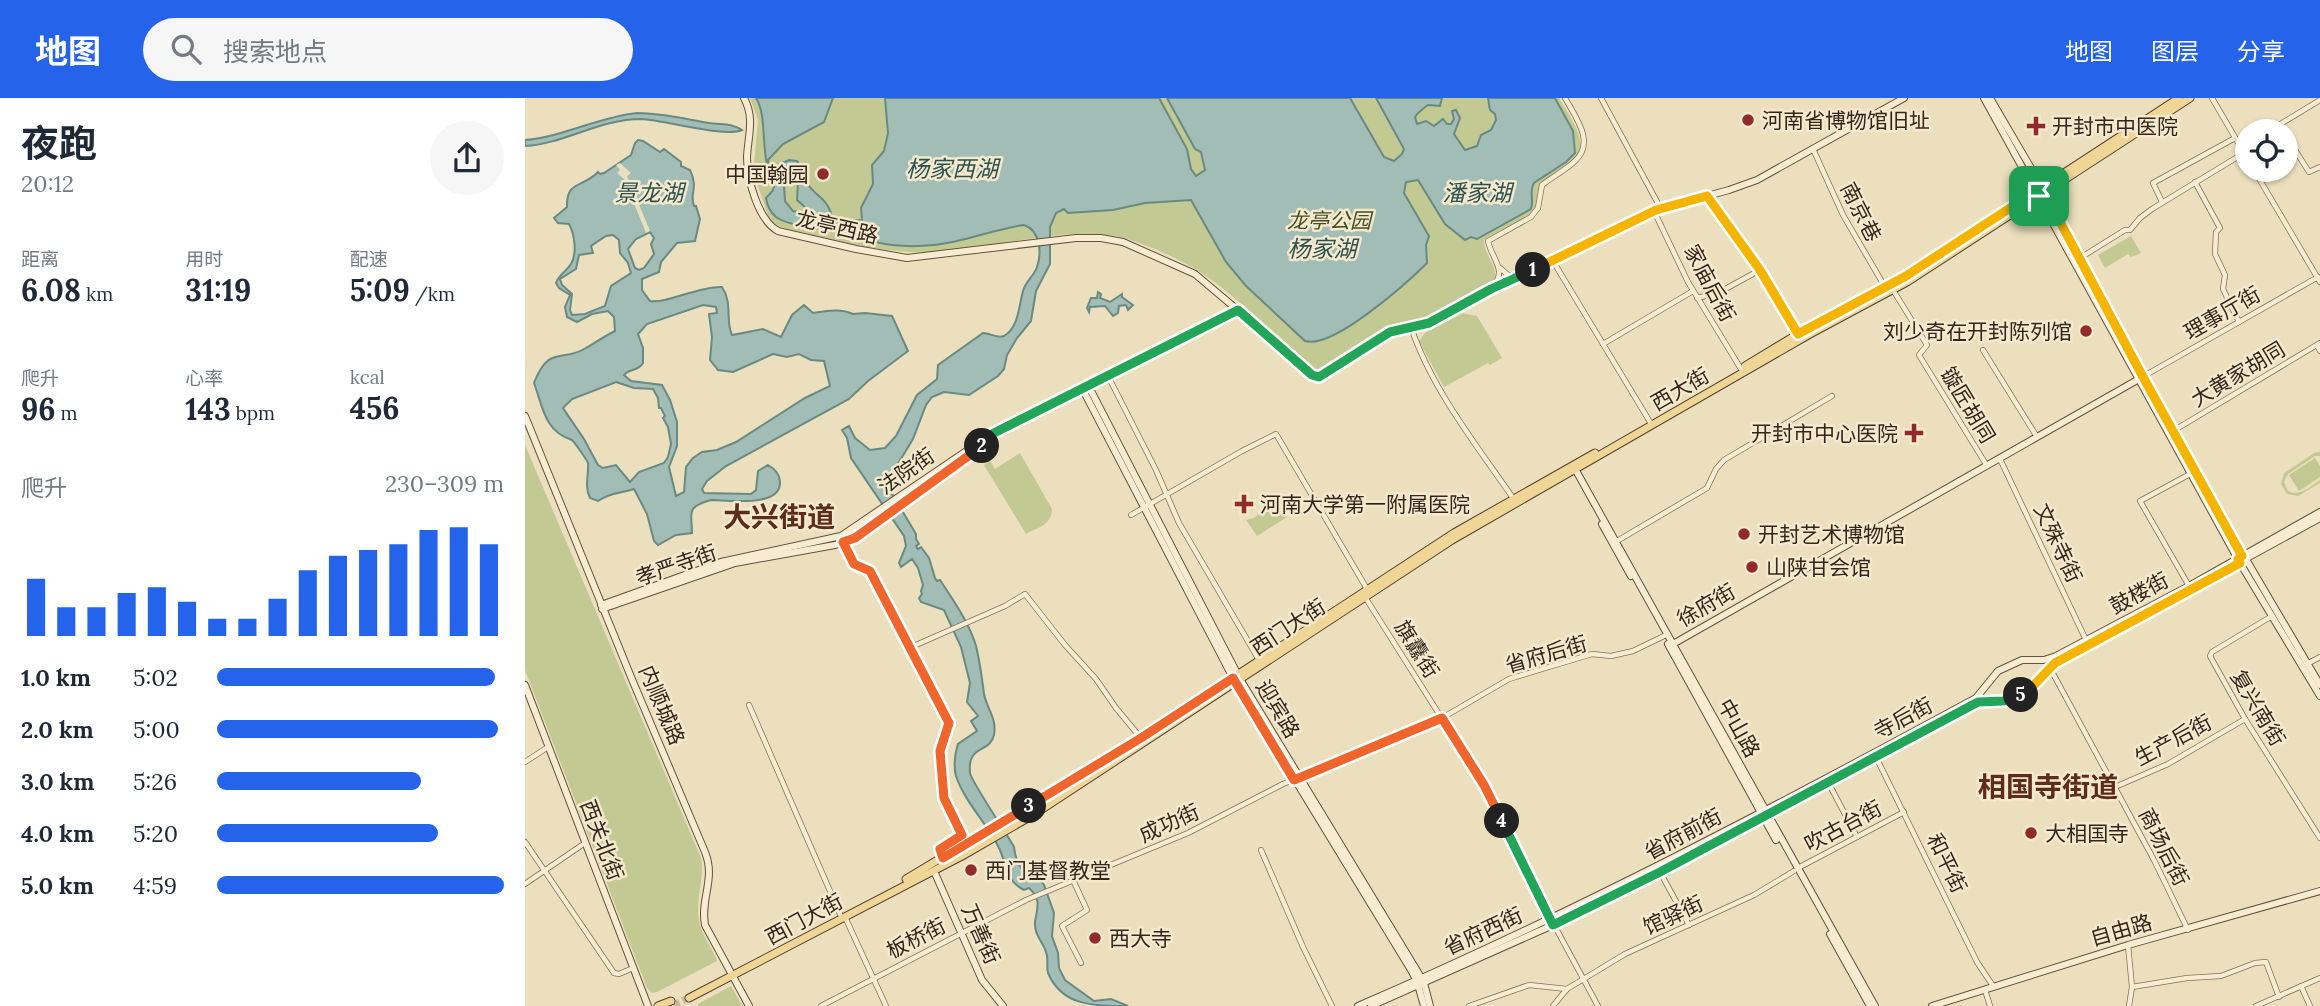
<!DOCTYPE html>
<html lang="zh">
<head>
<meta charset="utf-8">
<style>
  :root { --surface:#fff; --page:#f6f6f7; --text:#1f2937; --muted:#747a83; --accent:#2563eb }
  body { margin:0; font-family:Lora,"Noto Sans SC",serif; background:var(--page); color:var(--text); height:100vh; display:flex; flex-direction:column; font-size:26px; white-space:nowrap }
  * { box-sizing:border-box; margin:0 }
  p { font-size:23px; color:var(--muted) }
  .icon { flex:none; width:38px; height:38px; fill:none; stroke:currentColor; stroke-width:2; stroke-linecap:round; stroke-linejoin:round }
  .map { position:relative; flex:1; overflow:hidden }
  .details { display:flex; flex-direction:column; background:var(--surface); width:525px }
  .details>* { flex:none }
  .fabs { position:absolute; left:1710px; top:21px; display:grid; gap:14px }
  .fabs a { display:grid; place-items:center; width:63px; height:63px; border-radius:50%; background:var(--surface); box-shadow:0 2px 5px #0004; font-size:35px }
  .pin { position:absolute; display:grid; place-items:center; width:60px; height:60px; color:#fff; margin:-30px; border-radius:14px; box-shadow:0 4px 10px #0006 }
  .km { position:absolute; width:35px; height:35px; margin:-18px; border-radius:50%; background:#222; color:#fff; font-size:19px; line-height:35px; text-align:center }
  .round { display:grid; place-items:center; flex:none; width:74px; height:74px; border-radius:37px; background:var(--page) }
  .head { display:flex; align-items:center; justify-content:space-between; height:119px; padding:0 21px }
  h1 { font-size:38px; font-weight:700; line-height:52px }
  .metrics { display:grid; grid-template-columns:repeat(3,1fr); gap:10px; height:119px; padding:7px 21px }
  .metrics div { display:grid; align-content:center }
  .metrics b { font-size:30px; font-weight:700 }
  .metrics small { font-size:19px; font-weight:400 }
  .metrics p { font-size:19px }
  .chart { height:196px; padding:14px 21px }
  .chart p { display:flex; justify-content:space-between }
  .chart svg { width:100%; height:126px; margin-top:7px; stroke:var(--accent); stroke-width:6 }
  ul { padding:0 21px; list-style:none; font-size:23px }
  li { display:grid; grid-template-columns:112px 84px 1fr; align-items:center; height:52px }
  li i { height:18px; border-radius:9px; background:var(--accent) }
  header { display:flex; align-items:center; gap:42px; box-sizing:border-box; height:98px; padding:0 35px; background:var(--accent); color:#fff }
  header strong { font-size:33px }
  nav { display:flex; gap:38px; margin-inline-start:auto; font-size:24px }
  .search { width:490px; height:63px; background:var(--page); display:flex; align-items:center; gap:18px; box-sizing:border-box; padding:0 24px; border-radius:38px; color:var(--muted); font-size:26px }
  main { display:flex; flex:1; min-height:0 }
  .map>svg:first-child { display:block }
</style>
</head>
<body>
<header>
<strong>地图</strong>
<div class="search"><svg class="icon" aria-label="search" viewBox="0 0 24 24"><circle cx="10" cy="10" r="6"/><path d="M15 15l6 6"/></svg>搜索地点</div>
<nav><a>地图</a><a>图层</a><a>分享</a></nav>
</header>
<main>
<section class="details">
<div class="head"><div><h1>夜跑</h1><p>20:12</p></div><a class="round"><svg class="icon" aria-label="share" viewBox="0 0 24 24"><path d="M12 15V3M7 8l5-5 5 5M5 13v7h14v-7"/></svg></a></div>
<div class="metrics">
<div><p>距离</p><b>6.08<small> km</small></b></div>
<div><p>用时</p><b>31:19</b></div>
<div><p>配速</p><b>5:09<small> /km</small></b></div>
</div>
<div class="metrics">
<div><p>爬升</p><b>96<small> m</small></b></div>
<div><p>心率</p><b>143<small> bpm</small></b></div>
<div><p>kcal</p><b>456</b></div>
</div>
<div class="chart"><p><span>爬升</span>230–309 m</p>
<svg viewBox="0 0 160 44" preserveAspectRatio="none"><path d="M5 44V24M15 44V34M25 44V34M35 44V29M45 44V27M55 44V32M65 44V38M75 44V38M85 44V31M95 44V21M105 44V16M115 44V14M125 44V12M135 44V7M145 44V6M155 44V12"/></svg>
</div>
<ul>
<li><b>1.0 km</b>5:02<i style="width:97%"></i></li>
<li><b>2.0 km</b>5:00<i style="width:98%"></i></li>
<li><b>3.0 km</b>5:26<i style="width:71%"></i></li>
<li><b>4.0 km</b>5:20<i style="width:77%"></i></li>
<li><b>5.0 km</b>4:59<i style="width:100%"></i></li>
</ul>
</section>
<div class="map">
<svg width="1795" height="908" viewBox="0 0 1795 908">
  <rect width="100%" height="100%" fill="#ecdfbe"/>
  <g fill="#c2c993">
    <path d="M225 0H1034C1044 18 1069 48 1046 64 1035 71 1023 77 1014 87L1010 111 1006 116 959 142C959 158 975 169 969 185L899 222 863 229 793 274 784 269C751 239 718 204 681 178 660 163 623 147 599 140 547 126 469 150 414 154 360 157 305 141 252 128L243 118 230 79 229 66 233 22Z"/>
    <polygon points="1606,138 1616,155 1606,159 1603,156 1580,170 1573,157"/>
    <polygon points="937,215 952,218 977,260 965,267 963,265 919,289 894,243 900,235"/>
    <path d="M0 347 176 760C180 781 170 801 174 822 176 837 187 849 192 863L132 894 127 895 122 890 0 572Z"/>
    <path d="M1795 354V358H1790L1763 376 1759 384 1763 393C1775 399 1785 389 1795 382V385L1773 398 1762 396 1756 386 1759 375 1789 355Z"/>
    <path d="M495 355 527 411C526 428 513 429 501 436L459 367 465 363 470 371Z"/>
    <polygon points="1790,360 1795,368 1795,379 1774,393 1764,377"/>
    <polygon points="753,405 762,419 732,438 721,422 728,420"/>
    <polygon points="206,888 217,908 173,908 173,906"/>
  </g>
  <g fill="#a1bdb6" stroke="#698a83" stroke-width="2" fill-rule="evenodd">
    <path d="M231 0H308L299 24 258 46 243 62 246 70 264 62 272 63C276 69 277 77 281 84 293 102 304 99 308 124L337 122 336 110 348 86 347 67 359 53 363 35 360 0H634L662 51 666 71 671 78 680 72 676 54 670 51 642 0H825L859 59 869 63 877 56 879 51 851 0H917L915 8 903 7C899 10 892 15 890 19L892 26 901 23 909 28 918 21 922 26H926L929 21 927 13 931 12 935 20 929 36 940 52 952 48 956 37 966 32 971 22 970 16 965 12 963 0H1030L1048 33 1050 55 1041 64 1009 85C1004 93 1009 102 1006 111L952 141 946 139 940 142 920 126 893 82 881 84 879 95 904 138 901 147 902 165C882 185 807 252 780 243L721 188 701 164 666 102 620 105 588 112 543 115 539 111 531 115 525 129V166L511 193 506 223 492 240 482 257 479 271 473 278 444 297 419 294 407 299 401 307 388 341 363 382V389L391 436V441L394 446 391 448 393 451 396 449 404 460 410 480 412 483 415 482C428 502 444 524 451 548 455 564 457 580 459 596 462 611 472 620 469 637 465 656 442 646 445 675 446 683 482 736 489 749 491 767 499 779 516 783L519 787 529 815 527 838 533 855 534 870 540 882 569 903 586 901 603 908C568 908 537 908 523 875 521 868 524 861 521 854 518 844 509 837 510 824 512 810 517 802 504 790L499 792C481 783 482 769 475 752 463 726 440 705 431 678 428 667 430 656 433 646L452 633 446 623 453 618 442 604 445 585 436 549 419 512 396 504 394 500 397 496 396 493 398 487 393 470 387 461 376 469 374 465 381 448 379 438 326 360 322 340 317 332 324 328 330 340 345 352 360 350 371 338 392 297 412 281 413 267 458 235C465 235 472 241 479 238 494 229 494 207 498 193 500 184 509 178 512 169 517 155 515 132 499 127 469 131 439 144 409 147 390 149 342 150 332 132 313 133 266 130 251 119 245 114 242 107 241 100 244 96 250 93 249 87 249 79 243 73 242 66 237 46 241 15 231 0ZM267 80 273 84 272 102 281 110 279 115 268 113 260 103 259 87Z"/>
    <path d="M112 15C137 15 160 21 184 25 195 27 208 25 217 32 200 40 140 22 116 21 75 21 39 46 0 48V42C38 39 73 19 112 15Z"/>
    <path d="M113 42 118 43 135 54 139 51 156 64V68L165 72C174 91 164 94 169 108H171L175 121 170 143 152 145 136 164 134 174 117 181V192L125 203C141 206 174 188 197 189 208 205 200 223 207 237L238 231 256 239 267 217 279 207 288 215C301 213 316 210 328 216L340 215 367 218 383 253 343 283 324 301 201 368 182 383 177 391 179 395 226 396 231 392 233 373 243 367C250 371 255 376 255 384 256 410 203 402 186 402 160 409 167 415 167 435L151 437 133 447 129 443 122 416 109 391C95 396 86 394 73 403L65 400C59 388 64 377 63 365 62 362 50 345 47 342 19 333 18 309 9 285 24 246 37 265 61 250 71 244 80 238 90 233L89 219 83 213 67 216 52 224 42 219 40 209 45 197 34 190 31 185C34 176 41 174 46 166 52 156 50 137 44 126L33 125 29 120 42 109C41 82 58 90 73 74L75 76 79 75 106 57 110 45ZM125 134 129 140 126 146 129 156 119 170 114 172 110 170 103 151 111 141ZM88 137 94 142 95 155 103 165 106 175 86 188 80 208 60 216 47 217 45 212 47 196 37 187 35 181 51 171 54 157 68 155 66 148 81 138ZM178 207 191 209 192 215 184 216 187 239 185 262 193 272 208 274 248 256 262 259 274 256 286 262 299 263 305 288 280 300 211 344 192 352 177 354 168 360 161 369 159 394 151 398 144 369 152 348V324L145 302 137 287 106 283 99 277C104 270 113 274 118 265V250L113 236 122 226ZM91 284 109 290 128 291 133 300 134 310H136L140 318 138 320 143 329 146 346 143 359 139 365 114 374 105 384 91 367 78 370 73 367 59 341 38 310 47 301Z"/>
    <polygon points="573,194 576,196 575,200 585,204 597,196 597,199 608,207 603,212 601,207 594,208 593,215 588,218 580,208 565,209 564,214 562,210 566,200 572,200"/>
  </g>
  <polygon fill="#ecdfbe" points="95,65 106,75 102,78 125,133 121,135 99,81 92,75 95,72 91,67"/>
  <g fill="none" stroke-linecap="round" stroke-linejoin="round">
    <polyline stroke="#c7ba9e" stroke-width="7" stroke-dasharray="7 3.5" stroke-linecap="butt" points="148,907 164,900"/>
    <defs>
      <g id="street">
        <polyline points="1076,0 1136,111"/>
        <polyline points="1687,0 1722,60"/>
        <polyline points="1755,27 1759,33"/>
        <polyline points="1744,33 1795,2"/>
        <polyline points="1760,36 1784,74 1795,69"/>
        <polyline points="1288,51 1318,117 1360,189"/>
        <polyline points="1729,72 1795,184"/>
        <polyline points="1670,84 1695,130 1691,134 1690,156 1700,177 1698,191 1714,224"/>
        <polyline points="1637,104 1628,85 1710,40"/>
        <polyline points="1129,113 1163,184 1216,271"/>
        <polyline points="1555,160 1600,132 1605,132 1615,120 1627,111 1719,55"/>
        <polyline points="1028,163 1125,324"/>
        <polyline points="975,170 983,177 991,178"/>
        <path d="M969 187C982 172 966 159 963 143L1006 119 1013 110 1017 87C1027 79 1039 73 1049 64 1071 45 1051 20 1040 0"/>
        <polyline points="1368,192 1402,247 1394,257 1462,368"/>
        <polyline points="1172,200 1193,195 1235,172"/>
        <path d="M886 229C906 290 952 348 988 400"/>
        <polyline points="1078,246 1168,193"/>
        <polyline points="1792,247 1795,253"/>
        <polyline points="1458,252 1512,339"/>
        <polyline points="583,278 631,372 654,425 734,562"/>
        <polyline points="1619,278 1793,179"/>
        <polyline points="1648,333 1795,245"/>
        <polyline points="1475,361 1561,542"/>
        <polyline points="606,417 717,353 751,336 842,491"/>
        <polyline points="318,442 329,465 343,471 347,477 424,625 415,654 419,700 437,737 415,751 417,759"/>
        <polyline points="1092,443 1182,390 1191,371 1199,362 1307,298"/>
        <polyline points="1664,488 1615,403 1665,376"/>
        <polyline points="840,499 959,687 1001,775 1073,908"/>
        <polyline points="1747,518 1687,554 1685,558 1720,621 1795,740"/>
        <polyline points="384,550 480,508 500,496 540,547 571,581 591,610 616,640"/>
        <polyline points="1782,566 1795,559"/>
        <polyline points="1525,570 1629,762 1663,832"/>
        <polyline points="224,607 315,816"/>
        <polyline points="1351,659 1452,864 1468,888"/>
        <polyline points="0,664 23,649"/>
        <polyline points="1303,684 1332,739"/>
        <polyline points="1590,689 1643,666 1720,621"/>
        <polyline points="0,744 89,875 94,876 108,870"/>
        <polyline points="736,752 778,849 807,908"/>
        <polyline points="1273,770 1379,714"/>
        <polyline points="1135,774 1164,827"/>
        <polyline points="548,782 562,812 537,828 556,865"/>
        <polyline points="0,786 60,745"/>
        <polyline points="320,819 361,908"/>
        <polyline points="1603,847 1607,889 1604,908"/>
        <polyline points="1776,888 1785,908"/>
        <polyline points="1607,889 1662,880 1696,878 1730,865 1741,864 1754,899"/>
        <polyline points="1042,891 1100,856 1229,797 1269,773"/>
        <polyline points="1460,892 1465,908"/>
        <polyline points="296,908 501,802 663,735 758,686 917,620 984,581 1067,556 1086,558 1108,553 1139,538"/>
        <polyline points="944,908 1004,887 1042,891"/>
        <polyline points="1028,908 1042,891"/>
        <polyline points="1731,908 1795,880"/>
      </g>
      <g id="secondary">
        <path d="M219 0C230 20 223 38 222 59 222 81 233 122 253 133L331 151 382 160 551 140H576L598 144 670 176 792 279 799 277 865 234 909 223 966 191 1131 112 1204 92 1232 82 1379 0"/>
        <polyline points="1459,0 1715,465 1795,598"/>
        <polyline points="1465,0 1517,89 1669,373 1795,587"/>
        <polyline points="1182,98 1207,136 1235,172 1273,236"/>
        <polyline points="563,287 715,581 891,871 899,885 905,908"/>
        <polyline points="557,290 708,580 886,872 892,883 899,908"/>
        <path d="M0 318 106 579 180 754C191 781 175 801 180 827L224 908"/>
        <polyline points="1049,369 1350,908"/>
        <polyline points="1077,426 1106,478"/>
        <polyline points="76,507 196,464 316,438 465,337 713,212"/>
        <polyline points="77,511 210,465 310,447 324,442 453,352 464,338"/>
        <polyline points="1143,546 1251,742"/>
        <polyline points="1148,546 1614,281"/>
        <polyline points="0,587 123,908"/>
        <polyline points="409,773 457,882 478,908"/>
        <polyline points="1305,836 1345,908"/>
        <path d="M833 908C1045 817 1248 710 1451 600L1473 573 1497 562H1519L1531 558 1664 488 1795 414"/>
        <path d="M846 908 1028 827 1099 793 1453 604C1463 602 1472 603 1481 602 1503 598 1516 580 1530 565L1795 420"/>
        <polyline points="1407,908 1603,847 1795,793"/>
      </g>
      <g id="primary">
        <polyline points="1220,268 1273,236 1381,178 1654,0"/>
        <polyline points="381,781 616,640 929,435 1070,355"/>
        <polyline points="164,900 437,758 508,717 927,442 1285,236 1382,184 1665,0"/>
        <polyline points="133,908 146,903"/>
      </g>
    </defs>
    <use href="#street" stroke="#837058" stroke-width="6"/>
    <use href="#secondary" stroke="#65513b" stroke-width="8"/>
    <use href="#primary" stroke="#513e2c" stroke-width="9"/>
    <use href="#street" stroke="#f7ecd1" stroke-width="4.5"/>
    <use href="#secondary" stroke="#f7ecd1" stroke-width="6"/>
    <use href="#primary" stroke="#efd596" stroke-width="7"/>
  </g>
  <g fill="none" stroke-linecap="round" stroke-linejoin="round">
    <defs>
      <polyline id="split-1" points="1008,172 1131,112 1182,98 1235,172 1273,236 1381,178 1511,93 1514,98"/>
      <polyline id="split-2" points="457,348 465,337 713,212 787,277 794,279 865,234 904,225 966,191 1008,172"/>
      <polyline id="split-3" points="457,348 330,440 318,444 329,466 345,473 424,625 415,653 419,700 437,737 415,751 418,760 504,708"/>
      <polyline id="split-4" points="504,708 616,640 708,580 769,682 917,620 959,687 977,723"/>
      <polyline id="split-5" points="977,723 1028,827 1135,774 1453,604 1478,603 1496,597"/>
      <polyline id="split-6" points="1496,597 1509,587 1530,565 1715,465 1713,461 1717,458 1618,279 1519,94 1514,98"/>
    </defs>
    <use href="#split-1" stroke="#fff" stroke-width="14"/>
    <use href="#split-2" stroke="#fff" stroke-width="14"/>
    <use href="#split-3" stroke="#fff" stroke-width="14"/>
    <use href="#split-4" stroke="#fff" stroke-width="14"/>
    <use href="#split-5" stroke="#fff" stroke-width="14"/>
    <use href="#split-6" stroke="#fff" stroke-width="14"/>
    <use href="#split-1" stroke="#f5b400" stroke-width="9"/>
    <use href="#split-2" stroke="#22a559" stroke-width="9"/>
    <use href="#split-3" stroke="#f0652b" stroke-width="9"/>
    <use href="#split-4" stroke="#f0652b" stroke-width="9"/>
    <use href="#split-5" stroke="#22a559" stroke-width="9"/>
    <use href="#split-6" stroke="#f5b400" stroke-width="9"/>
  </g>
  <g fill="#902b2a" stroke="#f4e9cd" stroke-width="2.5">
    <circle cx="1223" cy="22" r="7"/>
    <path d="M1507.5 17.5h7v7h7v7h-7v7h-7v-7h-7v-7h7z"/>
    <circle cx="298" cy="76" r="7"/>
    <circle cx="1561" cy="233" r="7"/>
    <path d="M1385.5 324.5h7v7h7v7h-7v7h-7v-7h-7v-7h7z"/>
    <path d="M715.5 395.5h7v7h7v7h-7v7h-7v-7h-7v-7h7z"/>
    <circle cx="1219" cy="436" r="7"/>
    <circle cx="1227" cy="469" r="7"/>
    <circle cx="1506" cy="735" r="7"/>
    <circle cx="446" cy="772" r="7"/>
    <circle cx="570" cy="840" r="7"/>
  </g>
  <g text-anchor="middle" dominant-baseline="central" stroke-width="5" stroke-linejoin="round" paint-order="stroke">
    <g font-size="21" fill="#33271c" stroke="#f4e9cd" text-anchor="start">
      <text x="1237" y="22">河南省博物馆旧址</text>
      <text x="1527" y="28">开封市中医院</text>
      <text x="284" y="76" text-anchor="end">中国翰园</text>
      <text x="1547" y="233" text-anchor="end">刘少奇在开封陈列馆</text>
      <text x="1373" y="335" text-anchor="end">开封市中心医院</text>
      <text x="735" y="406">河南大学第一附属医院</text>
      <text x="1233" y="436">开封艺术博物馆</text>
      <text x="1241" y="469">山陕甘会馆</text>
      <text x="1520" y="735">大相国寺</text>
      <text x="460" y="772">西门基督教堂</text>
      <text x="584" y="840">西大寺</text>
    </g>
    <g font-size="21" fill="#33271c" stroke="#f4e9cd">
      <text transform="translate(1336 114) rotate(63)">南京巷</text>
      <text transform="translate(312 129) rotate(13)">龙亭西路</text>
      <text transform="translate(1185 185) rotate(62)">家庙后街</text>
      <text transform="translate(1697 215) rotate(-30)">理事厅街</text>
      <text transform="translate(1713 276) rotate(-31)">大黄家胡同</text>
      <text transform="translate(1155 291) rotate(-30)">西大街</text>
      <text transform="translate(1443 307) rotate(59)">镟匠胡同</text>
      <text transform="translate(381 373) rotate(-35)">法院街</text>
      <text transform="translate(1533 445) rotate(65)">文殊寺街</text>
      <text transform="translate(151 467) rotate(-19)">孝严寺街</text>
      <text transform="translate(1614 495) rotate(-28)">鼓楼街</text>
      <text transform="translate(1181 507) rotate(-30)">徐府街</text>
      <text transform="translate(763 529) rotate(-33)">西门大街</text>
      <text transform="translate(892 551) rotate(58)">旗纛街</text>
      <text transform="translate(1021 556) rotate(-16)">省府后街</text>
      <text transform="translate(137 607) rotate(67)">内顺城路</text>
      <text transform="translate(1733 610) rotate(59)">复兴南街</text>
      <text transform="translate(753 611) rotate(59)">迎宾路</text>
      <text transform="translate(1378 620) rotate(-28)">寺后街</text>
      <text transform="translate(1214 630) rotate(61)">中山路</text>
      <text transform="translate(1648 642) rotate(-28)">生产后街</text>
      <text transform="translate(644 725) rotate(-24)">成功街</text>
      <text transform="translate(1318 728) rotate(-28)">吹古台街</text>
      <text transform="translate(1158 736) rotate(-28)">省府前街</text>
      <text transform="translate(77 742) rotate(69)">西关北街</text>
      <text transform="translate(1639 749) rotate(63)">商场后街</text>
      <text transform="translate(1422 765) rotate(64)">和平街</text>
      <text transform="translate(1148 817) rotate(-25)">馆驿街</text>
      <text transform="translate(279 821) rotate(-28)">西门大街</text>
      <text transform="translate(1596 832) rotate(-16)">自由路</text>
      <text transform="translate(958 833) rotate(-25)">省府西街</text>
      <text transform="translate(456 836) rotate(66)">万善街</text>
      <text transform="translate(391 840) rotate(-27)">板桥街</text>
    </g>
    <g font-size="21" font-style="italic" fill="#434f23" stroke="#f4e9cd">
      <text x="804" y="122">龙亭公园</text>
    </g>
    <g font-size="23" font-style="italic" fill="#2b5251" stroke="#f4e9cd">
      <text x="427" y="70">杨家西湖</text>
      <text x="124" y="94">景龙湖</text>
      <text x="952" y="94">潘家湖</text>
      <text x="797" y="150">杨家湖</text>
    </g>
    <g font-size="28" font-weight="bold" fill="#5e2c1d" stroke="#f4e9cd">
      <text x="254" y="419">大兴街道</text>
      <text x="1523" y="689">相国寺街道</text>
    </g>
  </g>
</svg>
<div class="fabs">
<a><svg class="icon" aria-label="locate" viewBox="0 0 24 24"><circle cx="12" cy="12" r="6"/><path d="M12 2v4M12 18v4M2 12h4M18 12h4"/></svg></a>
</div>
<div class="pin" style="left:1514px;top:98px;background:#1e9e55"><svg class="icon" aria-label="arrive" viewBox="0 0 24 24"><path d="M6 21V4h12l-3 4 3 4H6"/></svg></div>
<b class="km" style="left:1008px;top:172px">1</b>
<b class="km" style="left:457px;top:348px">2</b>
<b class="km" style="left:504px;top:708px">3</b>
<b class="km" style="left:977px;top:723px">4</b>
<b class="km" style="left:1496px;top:597px">5</b>
</div>
</main>
</body>
</html>
